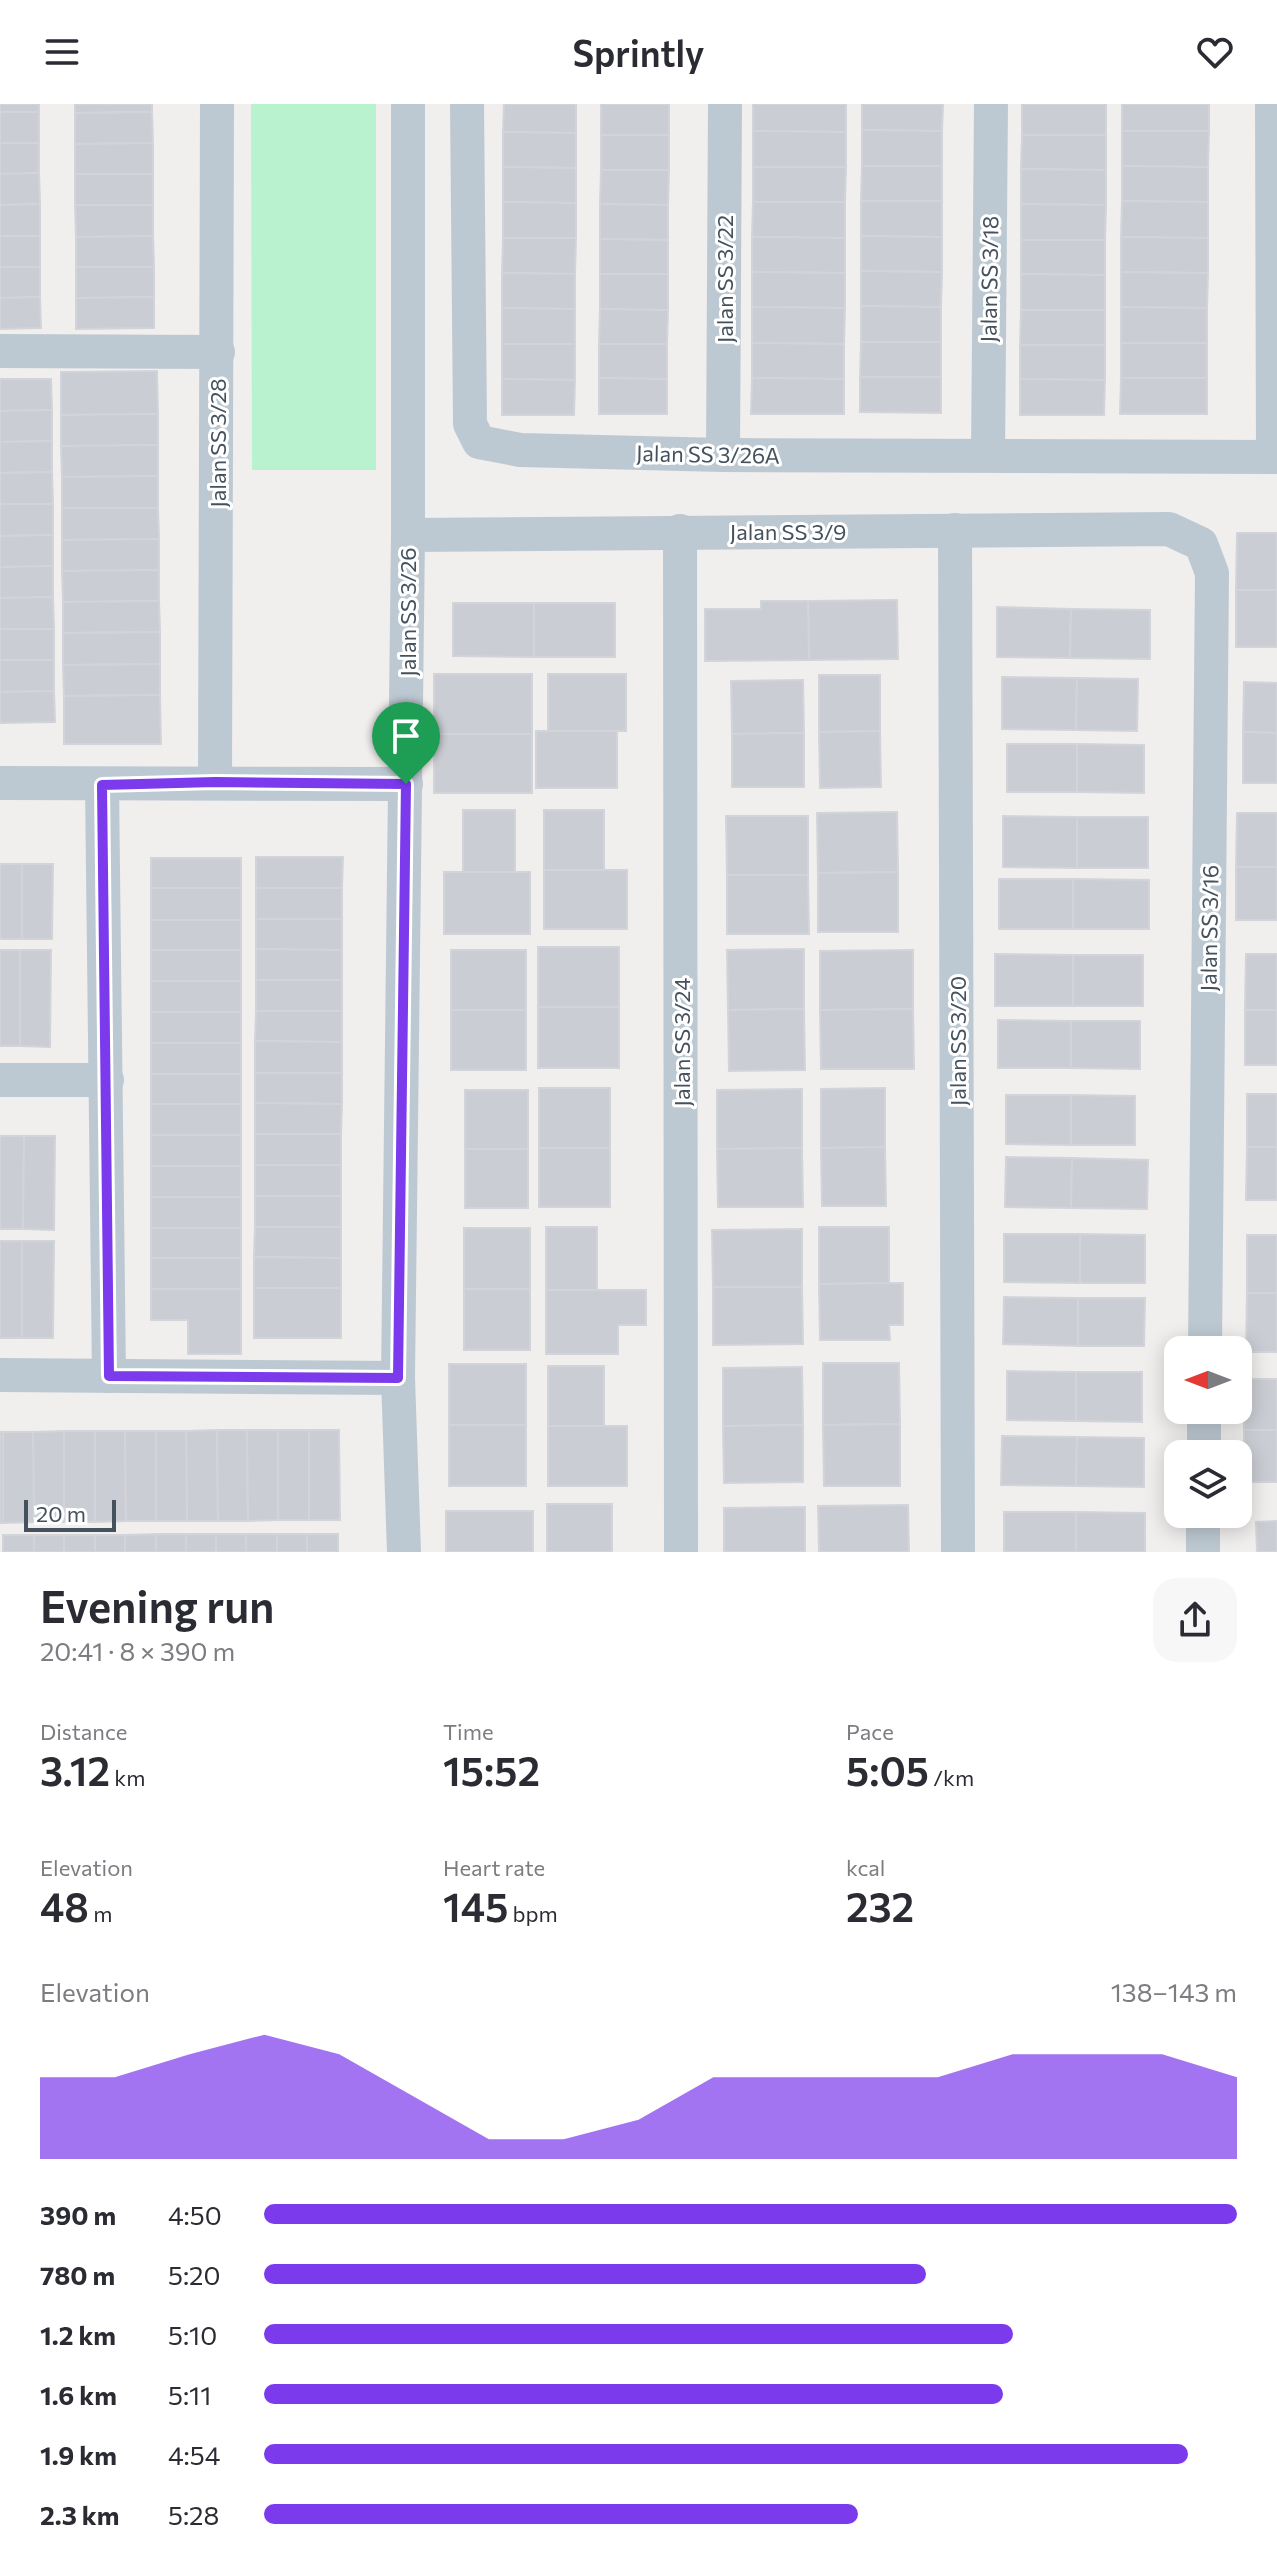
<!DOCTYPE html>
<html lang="en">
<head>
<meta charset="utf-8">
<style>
  :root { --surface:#fff; --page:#f7f7f7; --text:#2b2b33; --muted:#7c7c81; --accent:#7c3aed }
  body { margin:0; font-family:Commissioner,sans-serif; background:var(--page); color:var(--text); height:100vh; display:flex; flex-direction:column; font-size:30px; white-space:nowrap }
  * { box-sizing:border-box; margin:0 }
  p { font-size:26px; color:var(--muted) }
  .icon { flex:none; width:44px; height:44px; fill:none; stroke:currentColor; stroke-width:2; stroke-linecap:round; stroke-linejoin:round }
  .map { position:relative; height:1448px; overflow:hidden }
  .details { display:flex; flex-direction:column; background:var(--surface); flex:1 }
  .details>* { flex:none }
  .needle { width:52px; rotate:270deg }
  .fabs { position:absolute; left:1164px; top:1232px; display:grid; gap:16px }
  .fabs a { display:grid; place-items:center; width:88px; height:88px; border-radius:16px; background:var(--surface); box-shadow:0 4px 20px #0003; font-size:40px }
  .scale { position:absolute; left:24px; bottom:20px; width:92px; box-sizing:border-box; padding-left:8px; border:4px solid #45525d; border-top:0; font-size:22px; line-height:28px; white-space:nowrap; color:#45525d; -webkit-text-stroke:6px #fff; paint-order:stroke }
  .pin { position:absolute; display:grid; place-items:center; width:68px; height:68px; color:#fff; margin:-82px -34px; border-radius:50% 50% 50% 0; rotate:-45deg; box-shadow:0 0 8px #0007 }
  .pin .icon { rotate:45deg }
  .round { display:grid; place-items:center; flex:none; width:84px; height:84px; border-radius:24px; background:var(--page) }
  .summary { display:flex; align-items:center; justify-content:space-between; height:136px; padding:0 40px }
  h1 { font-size:44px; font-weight:600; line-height:60px }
  .metrics { display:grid; grid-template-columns:repeat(3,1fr); gap:12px; height:136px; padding:8px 40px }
  .metrics div { display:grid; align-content:center }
  .metrics b { font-size:40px; font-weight:600 }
  .metrics small { font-size:22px; font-weight:400 }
  .metrics p { font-size:22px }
  .chart { height:224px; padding:16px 40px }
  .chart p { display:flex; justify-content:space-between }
  .chart svg { width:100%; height:144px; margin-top:8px; fill:var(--accent); opacity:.7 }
  ul { padding:0 40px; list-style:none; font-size:26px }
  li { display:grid; grid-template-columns:128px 96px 1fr; align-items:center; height:60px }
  li i { height:20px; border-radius:10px; background:var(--accent) }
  header { display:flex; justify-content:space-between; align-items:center; height:104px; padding:0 40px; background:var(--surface); font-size:36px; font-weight:600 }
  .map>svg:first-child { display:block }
</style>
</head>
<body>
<header><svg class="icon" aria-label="menu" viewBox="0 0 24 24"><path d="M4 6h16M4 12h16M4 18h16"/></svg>Sprintly<svg class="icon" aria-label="heart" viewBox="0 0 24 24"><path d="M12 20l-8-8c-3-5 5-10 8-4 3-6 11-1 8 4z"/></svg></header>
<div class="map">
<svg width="1277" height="1448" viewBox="0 0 1277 1448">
  <rect width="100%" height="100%" fill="#f1eeee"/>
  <polygon fill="#b9f2ce" points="251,0 376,0 376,366 252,366"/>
  <g fill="#cacdd3" stroke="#d2d4da" stroke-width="2">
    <rect x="0" y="0" width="39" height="8"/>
    <polygon points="75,0 152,0 152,8 75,9"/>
    <polygon points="504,0 576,0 576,29 503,28"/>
    <rect x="601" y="0" width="68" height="31"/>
    <polygon points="753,0 846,0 846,28 753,27"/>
    <polygon points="862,0 943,0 942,27 862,26"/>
    <rect x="1022" y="0" width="84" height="31"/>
    <rect x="1122" y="0" width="87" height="27"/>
    <rect x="0" y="8" width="39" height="31"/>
    <polygon points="152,8 153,39 75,40 75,9"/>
    <polygon points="862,26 942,27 942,62 862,62"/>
    <polygon points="753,27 846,28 846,63 753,63"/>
    <polygon points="1122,27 1209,27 1208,63 1122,62"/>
    <polygon points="503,28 576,29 576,64 503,63"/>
    <rect x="601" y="31" width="68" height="35"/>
    <polygon points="1022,31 1106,31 1106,66 1021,65"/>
    <polygon points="0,39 39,39 39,69 0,70"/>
    <polygon points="153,39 153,70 75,70 75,40"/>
    <polygon points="862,62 942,62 942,97 861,97"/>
    <polygon points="1122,62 1208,63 1208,98 1122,97"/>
    <polygon points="503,63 576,64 576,99 503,98"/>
    <polygon points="753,63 846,63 845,98 753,98"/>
    <polygon points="1021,65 1106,66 1106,101 1021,100"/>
    <polygon points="601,66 669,66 668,101 600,100"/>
    <polygon points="39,69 40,100 0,101 0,70"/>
    <rect x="75" y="70" width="78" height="31"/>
    <polygon points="861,97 942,97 942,133 861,132"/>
    <polygon points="1122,97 1208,98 1208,134 1121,133"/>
    <polygon points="503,98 576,99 576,134 503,134"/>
    <polygon points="753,98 845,98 845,134 752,133"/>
    <polygon points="40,100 40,132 0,132 0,101"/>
    <polygon points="600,100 668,101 668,136 600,135"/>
    <polygon points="1021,100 1106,101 1105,136 1021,136"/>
    <polygon points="75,101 153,101 153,132 76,133"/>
    <rect x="0" y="132" width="40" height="31"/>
    <polygon points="153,132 154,163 76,163 76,133"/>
    <polygon points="861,132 942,133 942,168 861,167"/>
    <polygon points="752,133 845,134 845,169 752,168"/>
    <polygon points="1121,133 1208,134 1208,169 1121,168"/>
    <polygon points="503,134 576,134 575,170 502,169"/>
    <polygon points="600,135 668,136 668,170 600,170"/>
    <polygon points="1021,136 1105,136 1105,171 1021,170"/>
    <polygon points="0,163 40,163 40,193 0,194"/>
    <polygon points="76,163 154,163 154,193 76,194"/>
    <polygon points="861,167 942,168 941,203 861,202"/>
    <polygon points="752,168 845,169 845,204 752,203"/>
    <polygon points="1121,168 1208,169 1207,204 1121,203"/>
    <polygon points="502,169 575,170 575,205 502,204"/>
    <polygon points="600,170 668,170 668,206 600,205"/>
    <polygon points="1021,170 1105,171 1105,206 1021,206"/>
    <polygon points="40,193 41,224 0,225 0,194"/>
    <polygon points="154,193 154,224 76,225 76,194"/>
    <polygon points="861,202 941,203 941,238 861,238"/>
    <polygon points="752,203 845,204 844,240 752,239"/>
    <polygon points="1121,203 1207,204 1207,239 1121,239"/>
    <polygon points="502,204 575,205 575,240 502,240"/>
    <polygon points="600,205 668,206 667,240 599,240"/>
    <polygon points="1021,206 1105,206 1105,241 1020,241"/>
    <polygon points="861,238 941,238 941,273 860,273"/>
    <polygon points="752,239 844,240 844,275 752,274"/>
    <rect x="1121" y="239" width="86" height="35"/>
    <polygon points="502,240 575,240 575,276 502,275"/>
    <polygon points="599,240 667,240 667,275 599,274"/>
    <polygon points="1020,241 1105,241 1105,276 1020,275"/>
    <polygon points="157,267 158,310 61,311 61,268"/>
    <polygon points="860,273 941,273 941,309 860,308"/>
    <polygon points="599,274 667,275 667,310 599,310"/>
    <polygon points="752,274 844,275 844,310 751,310"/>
    <polygon points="1121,274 1207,274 1207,310 1120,310"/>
    <polygon points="0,275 51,275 52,306 0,307"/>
    <polygon points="502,275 575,276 574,311 502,311"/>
    <polygon points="1020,275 1105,276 1104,311 1020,311"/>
    <polygon points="52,306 52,337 0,338 0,307"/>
    <polygon points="158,310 158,341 61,342 61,311"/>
    <polygon points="52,337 52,368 0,369 0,338"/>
    <polygon points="158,341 158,372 62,373 61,342"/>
    <polygon points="52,368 53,400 0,400 0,369"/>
    <polygon points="158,372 158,404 62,404 62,373"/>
    <polygon points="0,400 53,400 53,431 0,432"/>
    <polygon points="62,404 158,404 159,435 62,436"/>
    <polygon points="1237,429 1277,429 1277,486 1236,486"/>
    <polygon points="53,431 53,462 0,463 0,432"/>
    <polygon points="159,435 159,466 62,467 62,436"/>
    <polygon points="53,462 53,493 0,494 0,463"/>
    <polygon points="159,466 159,497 63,498 62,467"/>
    <rect x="1236" y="486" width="41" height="57"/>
    <polygon points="53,493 54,525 0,525 0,494"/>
    <polygon points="897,496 898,555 809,556 808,497"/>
    <polygon points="159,497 160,528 63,529 63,498"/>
    <polygon points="761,497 808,497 809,556 705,557 705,505 761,505"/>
    <polygon points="453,499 534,499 534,553 453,552"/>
    <rect x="534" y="499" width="81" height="54"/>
    <polygon points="997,503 1071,505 1070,554 997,553"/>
    <polygon points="1071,505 1150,506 1150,555 1070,554"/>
    <rect x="0" y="525" width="54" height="31"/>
    <polygon points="160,528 160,560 63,561 63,529"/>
    <polygon points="0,556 54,556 54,587 0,588"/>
    <polygon points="160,560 160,591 64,592 63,561"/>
    <rect x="434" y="570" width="98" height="60"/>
    <rect x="548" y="570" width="78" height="57"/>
    <polygon points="819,571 880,571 880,627 819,628"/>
    <polygon points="1002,573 1077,574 1076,626 1002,625"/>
    <polygon points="1077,574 1138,575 1137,627 1076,626"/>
    <polygon points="803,576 804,629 732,630 731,577"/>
    <polygon points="1244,578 1277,579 1277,629 1243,628"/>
    <polygon points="54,587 55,618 0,619 0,588"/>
    <polygon points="160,591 161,640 64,640 64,592"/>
    <rect x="536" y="627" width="81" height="57"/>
    <polygon points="880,627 881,683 820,684 819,628"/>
    <polygon points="1243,628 1277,629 1277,679 1243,679"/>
    <polygon points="804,629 804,683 732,683 732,630"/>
    <rect x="434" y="630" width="98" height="59"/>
    <rect x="1007" y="640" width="70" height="48"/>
    <polygon points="1077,640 1144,641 1144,689 1077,688"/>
    <rect x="463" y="706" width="52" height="62"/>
    <rect x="544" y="706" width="60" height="60"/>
    <polygon points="897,708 898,768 818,769 817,709"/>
    <polygon points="1237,709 1277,709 1277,763 1236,763"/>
    <polygon points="726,712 808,712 808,771 727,771"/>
    <polygon points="1003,712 1077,713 1077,764 1003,763"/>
    <rect x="1077" y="713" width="71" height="51"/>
    <polygon points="256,753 343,753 342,784 256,784"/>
    <rect x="151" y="754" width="90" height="30"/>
    <rect x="0" y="760" width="22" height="75"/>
    <polygon points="22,760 53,760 52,835 22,835"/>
    <rect x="1236" y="763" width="41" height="53"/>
    <rect x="544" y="766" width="83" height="59"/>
    <rect x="444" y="768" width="86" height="62"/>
    <polygon points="898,768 898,828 818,828 818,769"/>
    <polygon points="727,771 808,771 809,830 727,830"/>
    <rect x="999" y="775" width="74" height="50"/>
    <polygon points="1073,775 1149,776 1149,825 1073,825"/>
    <rect x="151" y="784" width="90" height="32"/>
    <rect x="256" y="784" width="86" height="31"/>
    <polygon points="256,815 342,815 342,846 256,845"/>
    <rect x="151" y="816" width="90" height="30"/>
    <rect x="538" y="843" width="81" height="60"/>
    <polygon points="256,845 342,846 342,876 256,876"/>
    <polygon points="804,845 804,905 728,906 727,846"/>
    <rect x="0" y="846" width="20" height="96"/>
    <polygon points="20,846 51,846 50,943 20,942"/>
    <rect x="151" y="846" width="90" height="31"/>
    <rect x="451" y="846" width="75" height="60"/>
    <polygon points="913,846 913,905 820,906 820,847"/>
    <polygon points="995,850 1073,851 1073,902 995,902"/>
    <polygon points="1246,850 1277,850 1277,906 1245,906"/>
    <rect x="1073" y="851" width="70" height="51"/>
    <rect x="256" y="876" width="86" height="31"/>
    <rect x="151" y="877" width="90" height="31"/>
    <rect x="538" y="903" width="81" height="61"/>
    <polygon points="804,905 805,966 729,967 728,906"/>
    <polygon points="913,905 914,965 821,965 820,906"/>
    <rect x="451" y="906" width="75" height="60"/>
    <rect x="1245" y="906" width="32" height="55"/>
    <polygon points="256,907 342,907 342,938 255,937"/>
    <rect x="151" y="908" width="90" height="31"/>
    <polygon points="998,916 1071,917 1071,964 998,964"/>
    <polygon points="1071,917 1140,917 1140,965 1071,964"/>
    <polygon points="255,937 342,938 342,969 255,969"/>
    <rect x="151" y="939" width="90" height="31"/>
    <polygon points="255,969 342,969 342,1000 255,999"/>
    <rect x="151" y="970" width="90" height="30"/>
    <rect x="539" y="984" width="71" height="60"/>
    <polygon points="885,984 885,1043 821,1044 821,985"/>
    <polygon points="802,985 802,1044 717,1045 717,986"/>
    <rect x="465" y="986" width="63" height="59"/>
    <rect x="1247" y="990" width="30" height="53"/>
    <polygon points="1006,991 1071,991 1071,1041 1006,1040"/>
    <polygon points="1071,991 1135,992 1135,1041 1071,1041"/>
    <polygon points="255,999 342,1000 341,1030 255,1030"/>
    <rect x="151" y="1000" width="90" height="31"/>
    <rect x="255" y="1030" width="86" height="31"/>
    <rect x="151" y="1031" width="90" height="31"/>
    <polygon points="0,1032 24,1032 23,1125 0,1125"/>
    <polygon points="24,1032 55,1032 54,1126 23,1125"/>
    <polygon points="885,1043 886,1102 822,1102 821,1044"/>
    <polygon points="1247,1043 1277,1043 1277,1096 1246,1096"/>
    <rect x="539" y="1044" width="71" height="59"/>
    <polygon points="802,1044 803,1103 718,1103 717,1045"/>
    <rect x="465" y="1045" width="63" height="59"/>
    <polygon points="1006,1053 1072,1054 1071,1104 1005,1103"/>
    <polygon points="1072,1054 1148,1056 1147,1105 1071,1104"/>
    <rect x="255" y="1061" width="86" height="31"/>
    <rect x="151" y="1062" width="90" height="31"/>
    <rect x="255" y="1092" width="86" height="31"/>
    <rect x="151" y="1093" width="90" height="31"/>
    <polygon points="255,1123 341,1123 341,1154 254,1153"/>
    <rect x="546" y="1123" width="51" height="63"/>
    <polygon points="819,1123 889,1123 889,1179 819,1180"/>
    <rect x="151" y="1124" width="90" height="30"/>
    <rect x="464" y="1124" width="66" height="61"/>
    <polygon points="802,1125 802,1183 713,1183 712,1126"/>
    <polygon points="1004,1130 1080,1130 1080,1179 1004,1178"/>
    <polygon points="1080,1130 1145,1131 1145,1179 1080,1179"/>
    <rect x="1247" y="1131" width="30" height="58"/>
    <rect x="0" y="1137" width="22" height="97"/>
    <polygon points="22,1137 54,1137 53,1234 22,1234"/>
    <polygon points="254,1153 341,1154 341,1184 254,1184"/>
    <rect x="151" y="1154" width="90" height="31"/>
    <polygon points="903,1179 903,1221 889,1221 890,1236 820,1236 819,1180"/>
    <polygon points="713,1183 802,1183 803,1240 713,1241"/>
    <rect x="254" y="1184" width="87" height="50"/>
    <polygon points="151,1185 241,1185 241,1250 188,1250 188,1216 151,1216"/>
    <rect x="464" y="1185" width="66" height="61"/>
    <polygon points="546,1186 646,1186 646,1221 618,1221 618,1250 546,1250"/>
    <polygon points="1247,1189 1277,1189 1277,1248 1246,1248"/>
    <polygon points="1004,1193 1078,1194 1078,1242 1003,1240"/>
    <polygon points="1078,1194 1145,1194 1144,1242 1078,1242"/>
    <polygon points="823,1259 899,1259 900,1320 823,1321"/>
    <rect x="449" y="1260" width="77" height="61"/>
    <rect x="548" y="1262" width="56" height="60"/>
    <polygon points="802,1263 803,1321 723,1322 723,1264"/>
    <polygon points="1007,1267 1076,1268 1076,1317 1007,1316"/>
    <polygon points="1076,1268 1142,1268 1142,1318 1076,1317"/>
    <rect x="1244" y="1275" width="33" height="51"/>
    <polygon points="900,1320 900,1382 824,1382 823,1321"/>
    <rect x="449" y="1321" width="77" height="61"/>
    <polygon points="803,1321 803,1378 724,1379 723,1322"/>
    <rect x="548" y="1322" width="79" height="60"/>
    <polygon points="217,1326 218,1417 187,1417 186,1327"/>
    <polygon points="217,1326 247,1326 248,1417 218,1417"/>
    <polygon points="247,1326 278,1326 278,1416 248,1417"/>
    <rect x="278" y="1326" width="31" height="90"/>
    <polygon points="309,1326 339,1326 340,1416 309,1416"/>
    <rect x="1244" y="1326" width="33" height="52"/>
    <polygon points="64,1327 64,1418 34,1418 33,1328"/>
    <rect x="64" y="1327" width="31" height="91"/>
    <polygon points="95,1327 125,1327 126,1417 95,1418"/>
    <polygon points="125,1327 156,1327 156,1417 126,1417"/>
    <polygon points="156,1327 186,1327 187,1417 156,1417"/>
    <rect x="0" y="1328" width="3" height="91"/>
    <polygon points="3,1328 33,1328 34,1418 3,1419"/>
    <polygon points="1002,1332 1077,1333 1076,1382 1001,1381"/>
    <polygon points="1077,1333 1144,1334 1144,1383 1076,1382"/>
    <rect x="547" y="1400" width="65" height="48"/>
    <polygon points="908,1401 909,1448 819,1448 818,1402"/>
    <polygon points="805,1403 805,1448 724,1448 724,1404"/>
    <rect x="446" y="1407" width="87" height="41"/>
    <rect x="1004" y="1408" width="72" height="40"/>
    <polygon points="1076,1408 1145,1409 1145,1448 1076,1448"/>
    <polygon points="1277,1417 1277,1448 1257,1448 1256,1418"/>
    <rect x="156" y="1430" width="30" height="18"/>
    <polygon points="156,1430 156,1448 125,1448 125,1431"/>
    <rect x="186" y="1430" width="30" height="18"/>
    <rect x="216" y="1430" width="30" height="18"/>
    <rect x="246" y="1430" width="31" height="18"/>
    <rect x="277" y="1430" width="30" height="18"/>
    <rect x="307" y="1430" width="31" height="18"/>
    <rect x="3" y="1431" width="31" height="17"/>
    <rect x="34" y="1431" width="30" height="17"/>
    <rect x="64" y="1431" width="31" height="17"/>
    <rect x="95" y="1431" width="30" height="17"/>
  </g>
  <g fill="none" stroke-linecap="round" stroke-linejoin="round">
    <g stroke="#bdc9d2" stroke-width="34">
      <polyline points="467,0 470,320 479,338 520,346 723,351 1277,353"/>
      <polyline points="1272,0 1273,353"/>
      <polyline points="0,247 218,248"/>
      <polyline points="723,351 725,0"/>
      <polyline points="988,351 991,0"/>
      <polyline points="955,426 958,1448"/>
      <polyline points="680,427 681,1448"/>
      <polyline points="408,431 1169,425 1201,440 1212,469 1205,1246"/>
      <polyline points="215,678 217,0"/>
      <polyline points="0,679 406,680"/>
      <polyline points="102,681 109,1272"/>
      <polyline points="0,976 107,976"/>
      <polyline points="0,1271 398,1274"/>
      <polyline points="1204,1350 1204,1306"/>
      <polyline points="404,1448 398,1274 408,431 408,0"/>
      <polyline points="1203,1448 1203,1410"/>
    </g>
  </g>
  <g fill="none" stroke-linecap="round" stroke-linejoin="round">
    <defs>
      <polygon id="route" points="215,678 406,680 398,1274 109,1272 102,681"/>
    </defs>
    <use href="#route" stroke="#fff" stroke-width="16"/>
    <use href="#route" stroke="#7c3aed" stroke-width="10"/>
  </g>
  <g text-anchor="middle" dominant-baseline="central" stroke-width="6" stroke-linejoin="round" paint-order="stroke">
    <g font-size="22" fill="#45525d" stroke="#fff">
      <text transform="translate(724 175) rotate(-90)">Jalan SS 3/22</text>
      <text transform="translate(989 175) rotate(-89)">Jalan SS 3/18</text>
      <text transform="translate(217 339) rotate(-90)">Jalan SS 3/28</text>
      <text transform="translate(708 350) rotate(1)">Jalan SS 3/26A</text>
      <text x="788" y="427">Jalan SS 3/9</text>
      <text transform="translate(407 508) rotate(-90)">Jalan SS 3/26</text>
      <text transform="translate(1209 824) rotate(-89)">Jalan SS 3/16</text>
      <text transform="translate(957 937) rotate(-90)">Jalan SS 3/20</text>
      <text transform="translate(681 938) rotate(-90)">Jalan SS 3/24</text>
    </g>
  </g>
</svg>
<div class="fabs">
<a><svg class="needle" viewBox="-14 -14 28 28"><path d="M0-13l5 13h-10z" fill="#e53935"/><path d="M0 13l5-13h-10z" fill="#7c7c81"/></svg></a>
<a><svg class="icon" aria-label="layers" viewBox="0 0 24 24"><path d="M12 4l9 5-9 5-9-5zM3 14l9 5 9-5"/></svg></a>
</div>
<div class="scale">20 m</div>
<div class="pin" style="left:406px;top:680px;background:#1e9e55"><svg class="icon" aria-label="arrive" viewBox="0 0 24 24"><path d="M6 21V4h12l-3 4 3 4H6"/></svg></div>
</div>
<section class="details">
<div class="summary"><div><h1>Evening run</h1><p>20:41 · 8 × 390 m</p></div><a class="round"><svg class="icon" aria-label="share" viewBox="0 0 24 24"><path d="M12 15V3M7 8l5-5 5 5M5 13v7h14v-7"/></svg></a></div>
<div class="metrics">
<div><p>Distance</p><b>3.12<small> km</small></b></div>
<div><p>Time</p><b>15:52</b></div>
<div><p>Pace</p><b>5:05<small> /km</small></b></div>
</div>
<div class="metrics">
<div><p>Elevation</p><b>48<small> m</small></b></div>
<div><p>Heart rate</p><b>145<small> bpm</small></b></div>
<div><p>kcal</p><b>232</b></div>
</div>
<div class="chart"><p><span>Elevation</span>138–143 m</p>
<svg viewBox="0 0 160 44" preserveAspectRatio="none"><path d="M0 44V19L10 19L20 12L30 6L40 12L50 25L60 38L70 38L80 32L90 19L100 19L110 19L120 19L130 12L140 12L150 12L160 19V44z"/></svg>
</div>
<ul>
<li><b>390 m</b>4:50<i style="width:100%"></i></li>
<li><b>780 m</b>5:20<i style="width:68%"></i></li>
<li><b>1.2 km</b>5:10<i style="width:77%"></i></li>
<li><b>1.6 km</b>5:11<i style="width:76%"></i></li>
<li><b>1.9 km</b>4:54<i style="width:95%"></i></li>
<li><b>2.3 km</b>5:28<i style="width:61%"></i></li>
</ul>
</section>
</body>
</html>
